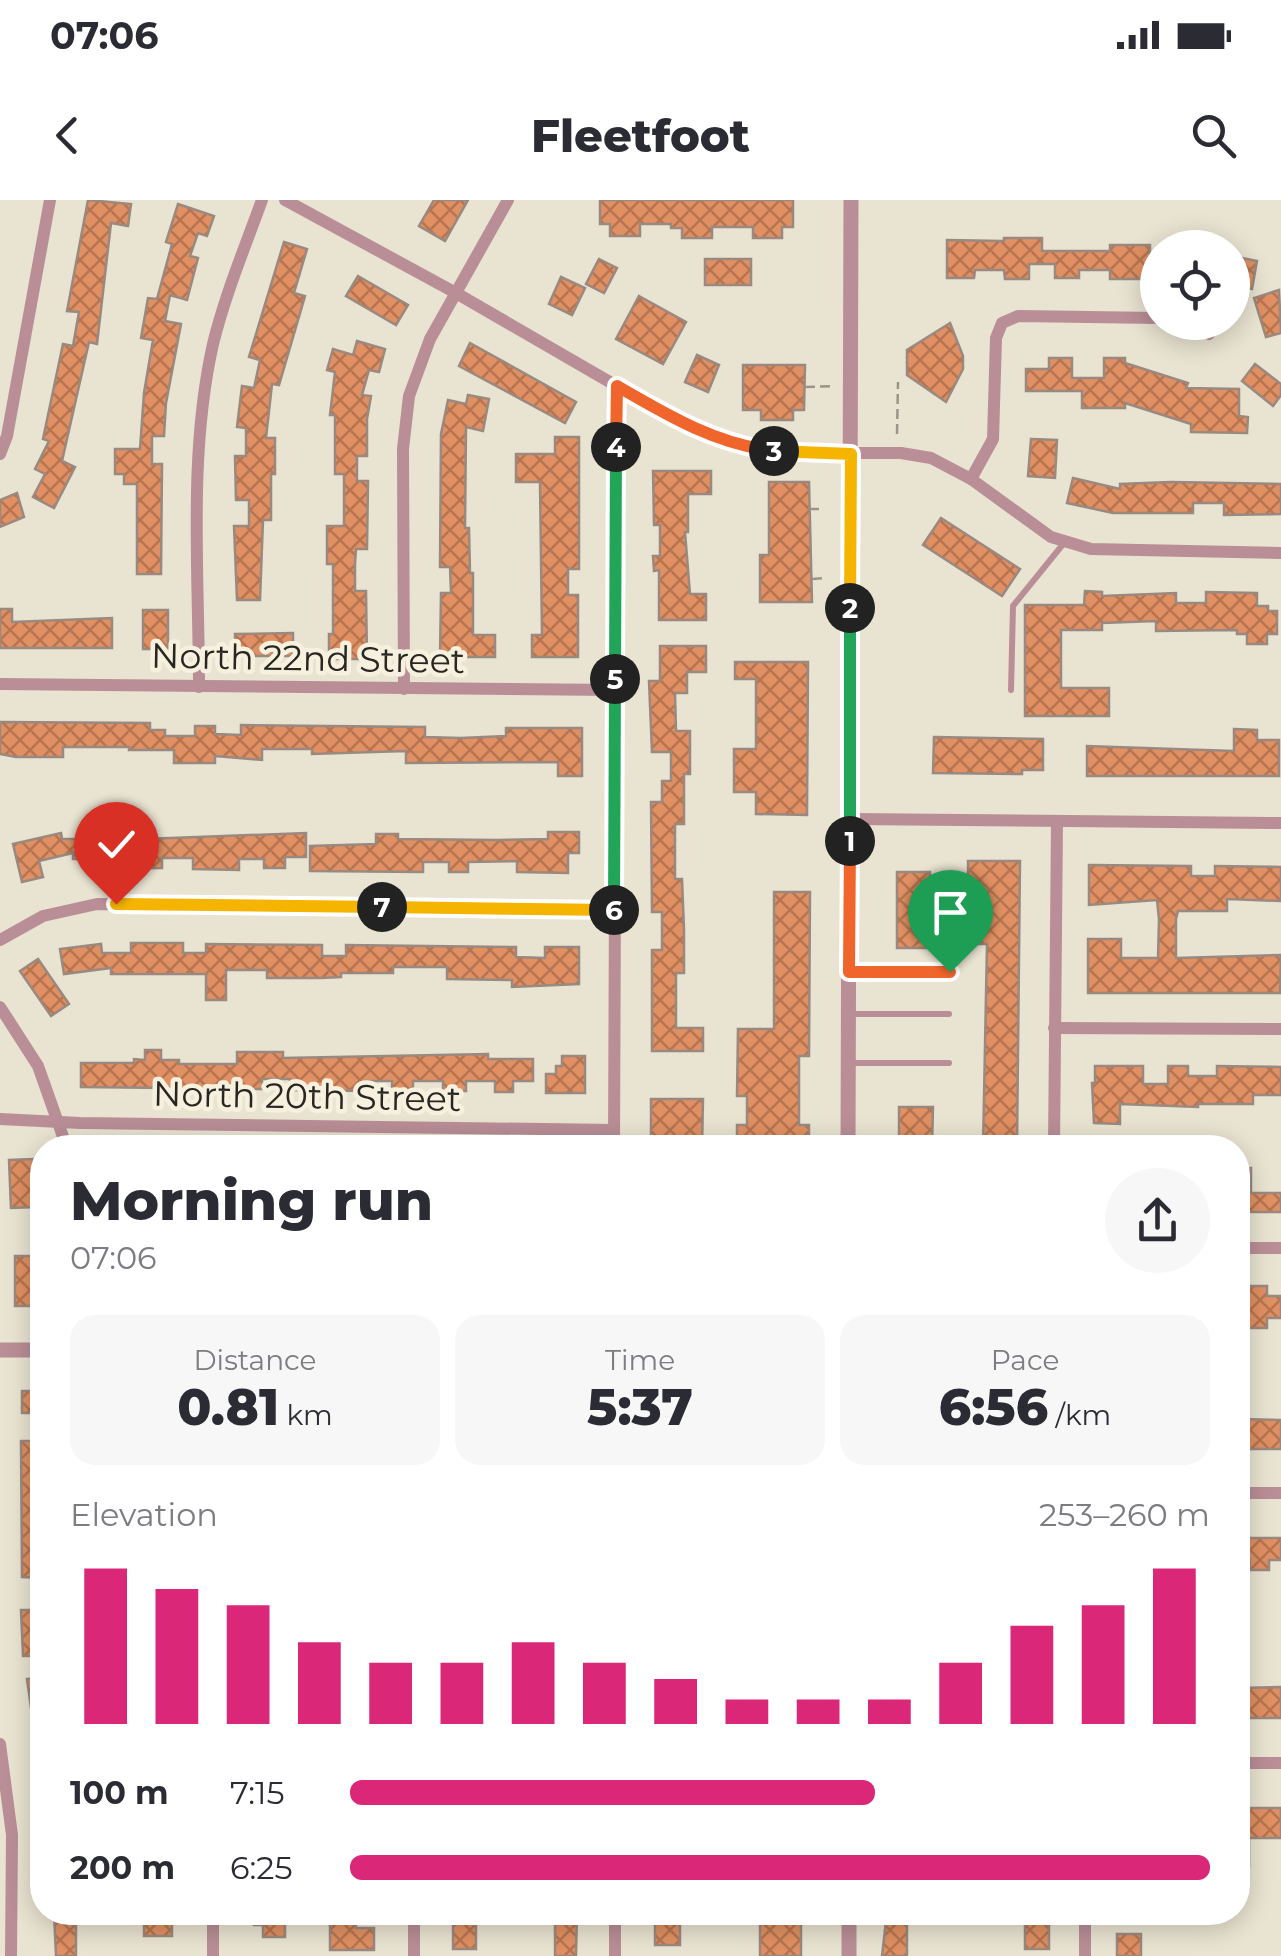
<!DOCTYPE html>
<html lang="en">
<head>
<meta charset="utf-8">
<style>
  :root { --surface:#fff; --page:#f7f7f7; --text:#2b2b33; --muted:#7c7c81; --accent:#db2777 }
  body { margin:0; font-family:Montserrat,sans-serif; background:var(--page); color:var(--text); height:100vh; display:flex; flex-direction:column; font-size:38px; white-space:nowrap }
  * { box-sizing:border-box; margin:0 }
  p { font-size:32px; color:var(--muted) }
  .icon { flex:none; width:55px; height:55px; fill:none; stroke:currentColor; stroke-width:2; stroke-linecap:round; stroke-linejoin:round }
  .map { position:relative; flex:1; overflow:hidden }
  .details { position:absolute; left:30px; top:935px; width:1220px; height:790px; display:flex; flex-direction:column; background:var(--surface); border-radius:40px; box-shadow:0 5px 25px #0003 }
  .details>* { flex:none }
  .fabs { position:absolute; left:1140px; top:30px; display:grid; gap:20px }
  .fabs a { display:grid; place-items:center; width:110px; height:110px; border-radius:50%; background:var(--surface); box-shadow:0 5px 25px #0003; font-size:50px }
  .pin { position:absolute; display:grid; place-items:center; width:85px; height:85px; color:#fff; margin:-102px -42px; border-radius:50% 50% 50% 0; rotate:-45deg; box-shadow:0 0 10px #0007 }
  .pin .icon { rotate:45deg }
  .km { position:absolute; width:50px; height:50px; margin:-25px; border-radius:50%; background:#222; color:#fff; font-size:28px; line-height:50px; text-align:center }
  .round { display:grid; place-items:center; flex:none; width:105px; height:105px; border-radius:52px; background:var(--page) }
  .headline { display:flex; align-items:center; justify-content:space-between; height:170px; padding:0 40px }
  h1 { font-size:55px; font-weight:800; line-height:75px }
  .stats { display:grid; grid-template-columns:repeat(3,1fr); gap:15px; height:170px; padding:10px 40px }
  .stats div { display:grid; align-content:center; border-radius:25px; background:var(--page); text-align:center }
  .stats b { font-size:50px; font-weight:800 }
  .stats small { font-size:28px; font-weight:400 }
  .stats p { font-size:28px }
  .chart { height:280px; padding:20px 40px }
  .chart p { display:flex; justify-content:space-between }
  .chart svg { width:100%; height:180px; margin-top:10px; stroke:var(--accent); stroke-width:6 }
  ul { padding:0 40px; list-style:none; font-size:32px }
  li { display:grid; grid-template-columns:160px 120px 1fr; align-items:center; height:75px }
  li i { height:25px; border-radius:12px; background:var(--accent) }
  .status { display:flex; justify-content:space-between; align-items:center; height:70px; padding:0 50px; background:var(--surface); direction:ltr }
  .status svg { height:28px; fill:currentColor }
  header { display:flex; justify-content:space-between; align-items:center; height:130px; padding:0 40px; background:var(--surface); font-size:45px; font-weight:800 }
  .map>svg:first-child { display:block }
</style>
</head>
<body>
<div class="status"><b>07:06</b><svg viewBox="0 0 49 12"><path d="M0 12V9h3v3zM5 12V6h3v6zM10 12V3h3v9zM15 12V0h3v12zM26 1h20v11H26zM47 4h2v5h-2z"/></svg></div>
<header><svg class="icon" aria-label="back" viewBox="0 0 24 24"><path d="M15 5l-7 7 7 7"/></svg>Fleetfoot<svg class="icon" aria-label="search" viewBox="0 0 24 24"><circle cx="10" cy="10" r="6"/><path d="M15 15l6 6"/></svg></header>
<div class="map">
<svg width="1281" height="1756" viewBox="0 0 1281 1756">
  <defs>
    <pattern id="building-cross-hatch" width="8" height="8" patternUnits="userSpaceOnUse" patternTransform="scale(2.5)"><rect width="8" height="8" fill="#e09062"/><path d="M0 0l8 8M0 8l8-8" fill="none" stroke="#b67550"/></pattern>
  </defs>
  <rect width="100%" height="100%" fill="#e9e3d1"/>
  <g fill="url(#building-cross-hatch)" stroke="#9a8980" stroke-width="2.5">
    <polygon points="88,0 131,4 128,26 111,23 97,144 89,142 62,261 75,267 54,308 33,297 45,274 35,269 49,241 43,239 63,144 73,146 79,112 67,111"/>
    <polygon points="434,0 468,0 445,41 419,26"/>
    <polygon points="600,0 793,0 793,27 782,27 782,38 753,38 753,27 712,27 712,38 682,38 682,28 671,28 671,24 640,24 640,36 610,36 610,24 600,24"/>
    <polygon points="178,4 214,16 207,36 198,33 190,56 198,58 187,100 170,95 165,121 181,124 166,203 164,236 152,236 152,264 162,264 161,374 137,374 137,284 124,284 124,274 115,274 115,249 140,249 144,193 153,140 141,138 148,98 157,99 172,44 166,42"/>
    <polygon points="1004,38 1042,38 1042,51 1110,51 1110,45 1150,45 1150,79 1110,79 1110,70 1079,70 1079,78 1055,78 1055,64 1029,64 1029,79 1005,79 1004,70 975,70 974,78 947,78 947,40 1004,41"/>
    <polygon points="284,42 307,49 294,93 305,96 279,185 272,184 266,238 275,238 275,274 271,274 271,320 263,320 260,400 237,400 234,326 249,326 249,300 236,300 235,256 246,256 246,228 237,227 242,186 254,188 260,160 249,157"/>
    <polygon points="1232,56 1257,61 1252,89 1232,85"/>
    <polygon points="599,59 617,68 604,93 586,84"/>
    <rect x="705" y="59" width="46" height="26"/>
    <polygon points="358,76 408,105 396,125 346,96"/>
    <polygon points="561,77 585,88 572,115 549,104"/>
    <polygon points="1279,90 1281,133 1266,137 1254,98"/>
    <polygon points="639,96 686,122 663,164 616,139"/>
    <polygon points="950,123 963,156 963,169 946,202 907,175 907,150"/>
    <polygon points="357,141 385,149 379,172 369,170 362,195 371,196 367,219 367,256 357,256 357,281 368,281 367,349 356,349 355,364 355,391 366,391 367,459 329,459 329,434 333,434 333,364 327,364 327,326 344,326 344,274 335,274 335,215 330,215 335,172 327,170 333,149 353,155"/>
    <polygon points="470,143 576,202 565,223 459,166"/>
    <polygon points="697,155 719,165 708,192 685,182"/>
    <polygon points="1049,158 1072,158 1072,178 1104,178 1104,158 1125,158 1125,163 1188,183 1186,188 1239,189 1239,216 1248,217 1247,233 1191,232 1191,224 1125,203 1125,208 1082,208 1082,191 1026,191 1026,169 1049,169"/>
    <polygon points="1255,164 1281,184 1281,195 1273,206 1242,181"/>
    <polygon points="743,165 805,165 804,210 793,210 793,220 761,220 761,210 743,210"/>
    <polygon points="468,195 489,199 483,231 466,227 465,328 469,328 470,373 473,373 473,435 495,435 495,457 440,457 441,393 451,393 450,367 440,367 441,234 448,200 466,204"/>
    <polygon points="555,237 579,237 579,369 568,369 568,395 578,395 578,457 532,457 532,435 542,435 540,282 516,282 516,254 555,254"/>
    <polygon points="1031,239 1057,240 1055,278 1028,276"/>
    <polygon points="653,271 711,271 711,294 688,294 688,332 685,332 690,394 706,394 706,420 659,420 659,370 654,371 653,356 660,356 660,325 654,325"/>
    <polygon points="1073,278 1120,289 1120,284 1171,282 1281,284 1281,314 1224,315 1224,303 1193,303 1193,313 1113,313 1067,303"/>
    <polygon points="769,282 809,282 812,402 760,402 760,355 769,355"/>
    <polygon points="17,293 24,317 0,327 0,300"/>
    <polygon points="941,318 1020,369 1002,396 923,345"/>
    <polygon points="1085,391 1102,392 1102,396 1176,393 1176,403 1206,403 1206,392 1257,393 1257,406 1268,406 1268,411 1277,411 1277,434 1267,434 1267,444 1247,444 1247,434 1237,434 1237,430 1156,431 1156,421 1102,423 1102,430 1061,430 1061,488 1109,488 1109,516 1025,516 1025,405 1084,405"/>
    <polygon points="0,409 12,409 12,422 112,418 112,448 0,448"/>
    <rect x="143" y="410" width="25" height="39"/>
    <polygon points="293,433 293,456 235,456 235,434"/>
    <polygon points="660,446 706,446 706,472 687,472 687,493 675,493 676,531 690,531 690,574 684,574 684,624 675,624 675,679 682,679 684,729 684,773 676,773 676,828 703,828 703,851 652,851 652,750 662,750 662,712 652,712 651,602 662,602 662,581 671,581 671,552 652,552 649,481 660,481"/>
    <polygon points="735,462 808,462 807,615 756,614 756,592 734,592 734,549 756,549 756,479 735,479"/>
    <polygon points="0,522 150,523 150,530 165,530 165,536 195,536 195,526 215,526 215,534 241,535 241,525 425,527 425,537 461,538 506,536 506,528 582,528 582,576 558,576 558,562 406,563 406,551 312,554 312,549 262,549 262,560 215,556 215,563 174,563 174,550 129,550 129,547 63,547 63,557 16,557 0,554"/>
    <polygon points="1234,529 1257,530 1257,540 1279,540 1279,576 1087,576 1087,546 1234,551"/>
    <polygon points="934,537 1043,539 1043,570 1022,570 1022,574 933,573"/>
    <polygon points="124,630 144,630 144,639 306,633 306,657 285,657 285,668 264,668 264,659 239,659 239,670 193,669 193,658 162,658 162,668 94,669 94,659 73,659 73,653 39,661 43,677 22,682 13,644 61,633 62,639 124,639"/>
    <polygon points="548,632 579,632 579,653 568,653 568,673 517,672 517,661 468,662 468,672 449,672 449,662 423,662 423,672 310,671 310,646 376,644 376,634 398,634 398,639 497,640 548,639"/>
    <polygon points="968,661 1020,661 1017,948 983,948 987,744 977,744 977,693 968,693"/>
    <polygon points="1089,665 1191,666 1191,676 1215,676 1215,666 1281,667 1281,701 1227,699 1227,711 1178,711 1176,719 1176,758 1281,755 1280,793 1088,793 1088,739 1121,739 1121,758 1158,758 1159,719 1157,700 1089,705"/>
    <rect x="897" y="672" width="33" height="76"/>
    <polygon points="774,692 810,692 809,856 799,856 799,925 809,925 809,948 737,948 737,925 747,925 747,896 737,896 738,829 774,829"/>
    <polygon points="131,743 183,743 183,753 206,753 206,744 322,745 322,756 346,756 346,745 516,747 516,757 545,758 545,747 579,747 579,784 512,787 512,780 447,779 447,767 393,767 393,773 341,773 341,777 321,778 267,778 267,770 226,770 226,800 206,800 206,774 111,774 111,768 64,774 60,749 101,744 102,753 131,753"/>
    <polygon points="38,759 69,804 51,816 20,771"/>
    <polygon points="145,850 161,850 161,860 179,860 179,864 237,864 237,852 283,852 283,858 488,854 488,859 533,859 533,881 513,881 513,892 495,892 495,881 466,881 466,891 443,891 443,881 413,881 413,891 392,890 392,881 365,881 365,891 290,890 290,879 262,879 262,889 81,887 81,863 134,863 134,859 145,860"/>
    <polygon points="562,856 585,856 585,893 546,893 546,874 556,874 556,866 562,866"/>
    <polygon points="1095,866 1143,866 1143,884 1168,884 1168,866 1188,866 1188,876 1217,876 1217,866 1281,867 1281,895 1253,895 1253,904 1198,904 1198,907 1120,904 1120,924 1094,923 1092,883 1095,883"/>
    <polygon points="651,899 703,899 702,948 651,948"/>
    <polygon points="899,907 933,907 932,948 899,948"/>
    <polygon points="33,959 36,1007 11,1008 9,960"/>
    <polygon points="1238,968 1251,968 1251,993 1281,993 1281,1012 1238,1012"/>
    <rect x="15" y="1056" width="25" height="50"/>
    <polygon points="1238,1086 1267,1086 1267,1096 1281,1096 1281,1118 1267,1118 1267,1128 1238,1128"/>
    <rect x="22" y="1191" width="20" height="22"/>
    <polygon points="1238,1219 1281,1220 1281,1249 1238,1249"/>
    <polygon points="21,1241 42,1241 42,1329 40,1329 42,1378 22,1377"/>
    <polygon points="1238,1338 1281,1338 1281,1360 1269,1360 1269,1370 1250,1370 1250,1359 1238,1359"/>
    <polygon points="21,1410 42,1410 42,1456 23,1456"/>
    <polygon points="42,1477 42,1537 35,1537 27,1479"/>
    <polygon points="1281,1487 1281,1518 1238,1518 1238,1488"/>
    <polygon points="1238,1608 1281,1608 1281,1638 1249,1638 1249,1667 1238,1667"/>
    <polygon points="54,1712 76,1712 76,1756 56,1756"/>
    <polygon points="153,1712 172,1712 172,1736 144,1736 144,1718 153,1718"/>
    <polygon points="254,1712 285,1712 285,1737 263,1737 263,1725 254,1725"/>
    <polygon points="555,1712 577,1712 576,1756 555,1756"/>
    <rect x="655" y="1712" width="25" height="33"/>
    <rect x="760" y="1712" width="41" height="44"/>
    <rect x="1025" y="1712" width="24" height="37"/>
    <rect x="453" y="1714" width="23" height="35"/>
    <polygon points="330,1715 356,1715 356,1728 374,1728 374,1750 330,1750"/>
    <polygon points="886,1721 907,1721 907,1756 882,1756"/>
    <rect x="1117" y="1734" width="24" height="22"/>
  </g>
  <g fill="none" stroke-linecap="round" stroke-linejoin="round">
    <g stroke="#9a9588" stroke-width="2.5" stroke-dasharray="10 5" stroke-linecap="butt">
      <polyline points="805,187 834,186"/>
      <polyline points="897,234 898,182"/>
      <polyline points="809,309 824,309"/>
      <polyline points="812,379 824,378"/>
    </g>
    <g stroke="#b98e96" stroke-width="6">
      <polyline points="1011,490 1013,406 1064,343"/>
      <polyline points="850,772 950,772"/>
      <polyline points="850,814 949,814"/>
      <polyline points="850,863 949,863"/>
    </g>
    <g stroke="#b98e96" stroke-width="12">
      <polyline points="285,0 456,93 672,218 712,236 750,248 786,253 901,253 931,258 971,279 1051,337 1091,349 1281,353"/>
      <polyline points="1186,122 1209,134"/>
      <polyline points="0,254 7,236 50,0"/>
      <polyline points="971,279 993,239 996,138 1002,123 1018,116 1158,118"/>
      <polyline points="0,484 615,490"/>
      <path d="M199 487C199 374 188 255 213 144 225 95 245 47 262 0"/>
      <polyline points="404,489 403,249 409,196 430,139 508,0"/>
      <polyline points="850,619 1281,623"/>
      <polyline points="0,740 43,716 97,704 616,710"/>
      <polyline points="0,807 38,866 67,948"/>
      <polyline points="1054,828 1281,829"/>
      <polyline points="0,919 80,923 614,930"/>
      <polyline points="614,948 617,186"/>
      <polyline points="1054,948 1057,621"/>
      <polyline points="1238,1048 1281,1048"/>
      <polyline points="1238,1293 1281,1293"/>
      <polyline points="0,1544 12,1635 11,1756"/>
      <polyline points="1238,1563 1281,1563"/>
      <polyline points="414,1712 414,1756"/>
      <polyline points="615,1712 615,1756"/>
      <polyline points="213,1756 213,1712"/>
      <polyline points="1085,1756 1085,1712"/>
    </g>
    <g stroke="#b98e96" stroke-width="15">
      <polyline points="848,948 851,0"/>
      <polyline points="0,1150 42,1150"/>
      <polyline points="849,1712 849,1756"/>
    </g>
  </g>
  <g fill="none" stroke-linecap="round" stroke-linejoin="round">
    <defs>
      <polyline id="split-1" points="850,641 849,772 950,772"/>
      <polyline id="split-2" points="850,641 850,408"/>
      <polyline id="split-3" points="774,251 851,254 850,408"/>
      <path id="split-4" d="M616 247 617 186C667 215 715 244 774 251"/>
      <polyline id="split-5" points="615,479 616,247"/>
      <polyline id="split-6" points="614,710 615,479"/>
      <polyline id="split-7" points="382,707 614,710"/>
      <polyline id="split-8" points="116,704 382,707"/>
    </defs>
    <use href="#split-1" stroke="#fff" stroke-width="20"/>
    <use href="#split-2" stroke="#fff" stroke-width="20"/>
    <use href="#split-3" stroke="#fff" stroke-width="20"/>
    <use href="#split-4" stroke="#fff" stroke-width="20"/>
    <use href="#split-5" stroke="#fff" stroke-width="20"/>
    <use href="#split-6" stroke="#fff" stroke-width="20"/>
    <use href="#split-7" stroke="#fff" stroke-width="20"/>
    <use href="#split-8" stroke="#fff" stroke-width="20"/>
    <use href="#split-1" stroke="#f0652b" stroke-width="12"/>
    <use href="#split-2" stroke="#22a559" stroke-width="12"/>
    <use href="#split-3" stroke="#f5b400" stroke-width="12"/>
    <use href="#split-4" stroke="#f0652b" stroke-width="12"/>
    <use href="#split-5" stroke="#22a559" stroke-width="12"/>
    <use href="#split-6" stroke="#22a559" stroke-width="12"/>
    <use href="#split-7" stroke="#f5b400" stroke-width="12"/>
    <use href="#split-8" stroke="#f5b400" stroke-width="12"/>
  </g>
  <g text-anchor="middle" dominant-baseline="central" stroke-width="9" stroke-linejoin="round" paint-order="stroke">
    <g font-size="35" fill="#282620" stroke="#f6f1de">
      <text transform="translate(308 458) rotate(1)">North 22nd Street</text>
      <text transform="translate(307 896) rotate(1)">North 20th Street</text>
    </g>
  </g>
</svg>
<div class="fabs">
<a><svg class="icon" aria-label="locate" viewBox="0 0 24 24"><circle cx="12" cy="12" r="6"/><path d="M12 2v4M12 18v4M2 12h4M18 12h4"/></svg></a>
</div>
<div class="pin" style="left:950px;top:772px;background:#1e9e55"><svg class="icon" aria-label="arrive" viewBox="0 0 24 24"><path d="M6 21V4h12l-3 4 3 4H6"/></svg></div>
<div class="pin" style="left:116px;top:704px;background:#d93025"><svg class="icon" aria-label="check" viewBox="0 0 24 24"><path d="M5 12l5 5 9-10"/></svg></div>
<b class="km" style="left:850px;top:641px">1</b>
<b class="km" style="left:850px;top:408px">2</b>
<b class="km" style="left:774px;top:251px">3</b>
<b class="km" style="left:616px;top:247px">4</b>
<b class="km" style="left:615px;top:479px">5</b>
<b class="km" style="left:614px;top:710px">6</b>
<b class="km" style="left:382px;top:707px">7</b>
<section class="details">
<div class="headline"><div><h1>Morning run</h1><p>07:06</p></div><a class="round"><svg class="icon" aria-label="share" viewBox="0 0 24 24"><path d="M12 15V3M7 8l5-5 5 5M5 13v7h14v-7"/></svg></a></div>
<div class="stats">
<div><p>Distance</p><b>0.81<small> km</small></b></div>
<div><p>Time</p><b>5:37</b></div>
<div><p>Pace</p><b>6:56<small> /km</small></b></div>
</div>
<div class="chart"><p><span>Elevation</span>253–260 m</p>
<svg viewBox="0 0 160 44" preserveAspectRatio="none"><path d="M5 44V6M15 44V11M25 44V15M35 44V24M45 44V29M55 44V29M65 44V24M75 44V29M85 44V33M95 44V38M105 44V38M115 44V38M125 44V29M135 44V20M145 44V15M155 44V6"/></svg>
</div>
<ul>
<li><b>100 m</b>7:15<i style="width:61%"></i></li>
<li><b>200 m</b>6:25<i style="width:100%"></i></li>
</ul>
</section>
</div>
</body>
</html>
